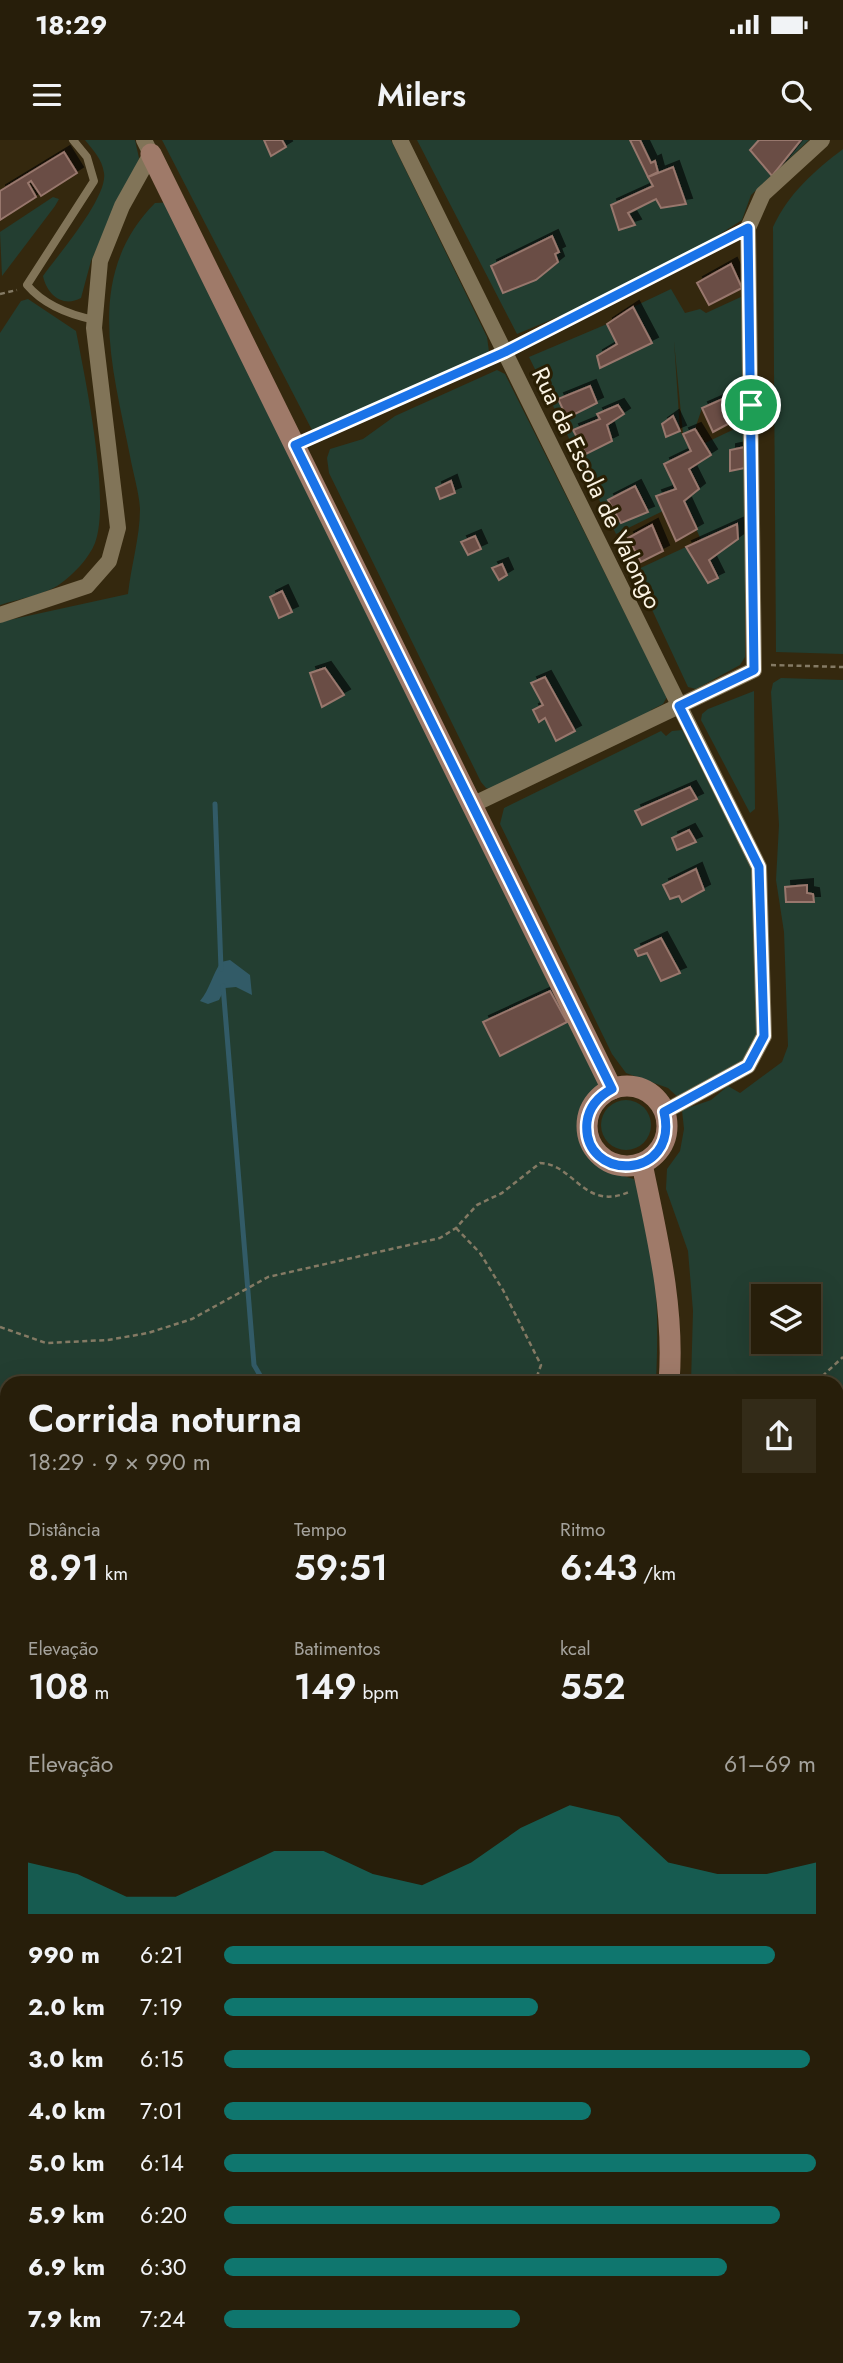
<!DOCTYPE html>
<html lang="pt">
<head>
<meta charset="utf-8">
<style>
  :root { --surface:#271e0a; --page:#332b18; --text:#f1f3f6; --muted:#a4a29c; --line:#433c2b; --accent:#0f766e }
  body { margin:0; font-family:Jost,sans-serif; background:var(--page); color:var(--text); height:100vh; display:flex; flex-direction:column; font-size:26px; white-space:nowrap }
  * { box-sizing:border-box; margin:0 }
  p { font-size:23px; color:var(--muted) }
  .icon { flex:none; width:38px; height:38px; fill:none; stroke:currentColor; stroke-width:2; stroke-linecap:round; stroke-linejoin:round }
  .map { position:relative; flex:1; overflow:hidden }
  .drawer { position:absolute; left:0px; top:1236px; width:844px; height:989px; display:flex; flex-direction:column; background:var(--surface); border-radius:21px 21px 0 0; box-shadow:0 7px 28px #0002,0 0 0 2px var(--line) }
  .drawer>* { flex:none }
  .tools { position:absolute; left:751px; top:1144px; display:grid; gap:14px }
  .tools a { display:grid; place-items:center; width:70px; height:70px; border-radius:0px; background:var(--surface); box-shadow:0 7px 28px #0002,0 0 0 2px var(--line); font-size:35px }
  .pin { position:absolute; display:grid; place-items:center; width:60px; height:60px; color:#fff; margin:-30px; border:4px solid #fff; border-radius:50%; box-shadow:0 2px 7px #0007 }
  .round { display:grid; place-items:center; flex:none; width:74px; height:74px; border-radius:0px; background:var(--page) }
  .summary { display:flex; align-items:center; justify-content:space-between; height:119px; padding:0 28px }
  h1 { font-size:38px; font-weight:600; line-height:52px }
  .figures { display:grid; grid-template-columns:repeat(3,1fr); gap:10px; height:119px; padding:7px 28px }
  .figures div { display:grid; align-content:center }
  .figures b { font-size:35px; font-weight:600 }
  .figures small { font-size:19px; font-weight:400 }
  .figures p { font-size:19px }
  .chart { height:196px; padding:14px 28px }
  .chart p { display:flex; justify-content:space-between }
  .chart svg { width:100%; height:126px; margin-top:7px; fill:var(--accent); opacity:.7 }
  ul { padding:0 28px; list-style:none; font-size:23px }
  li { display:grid; grid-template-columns:112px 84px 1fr; align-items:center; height:52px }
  li i { height:18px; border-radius:9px; background:var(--accent) }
  .status { display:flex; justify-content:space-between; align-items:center; height:49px; padding:0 35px; background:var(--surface); direction:ltr }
  .status svg { height:19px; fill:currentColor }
  header { display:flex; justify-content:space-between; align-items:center; height:91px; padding:0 28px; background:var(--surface); font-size:32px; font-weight:600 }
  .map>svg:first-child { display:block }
</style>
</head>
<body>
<div class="status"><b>18:29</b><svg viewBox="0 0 49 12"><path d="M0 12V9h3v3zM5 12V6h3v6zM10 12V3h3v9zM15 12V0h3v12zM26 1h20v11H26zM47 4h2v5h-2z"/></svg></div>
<header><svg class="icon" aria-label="menu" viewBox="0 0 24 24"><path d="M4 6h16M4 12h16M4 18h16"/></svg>Milers<svg class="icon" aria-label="search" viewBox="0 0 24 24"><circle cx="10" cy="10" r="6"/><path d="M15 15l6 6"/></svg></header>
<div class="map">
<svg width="843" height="2223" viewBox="0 0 843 2223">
  <defs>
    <filter id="shadow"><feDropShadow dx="6" dy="-6" stdDeviation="0" flood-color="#0009"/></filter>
  </defs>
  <rect width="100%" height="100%" fill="#34280e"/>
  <g fill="#233e31" fill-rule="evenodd">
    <path d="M85 0H135L139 18 136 29 91 121 81 158C63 168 47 155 43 136 58 115 108 57 104 33 102 19 93 10 85 0Z"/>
    <polygon points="162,0 391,0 487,197 490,219 350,288 327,295 313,292"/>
    <polygon points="417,0 809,0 751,55 742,80 651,138 517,194"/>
    <path d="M843 9V514L776 512 773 87C788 54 814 31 843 9Z"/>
    <polygon points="53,57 59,59 55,66 2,136 0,92"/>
    <path d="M175 62 599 944C556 986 581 1027 634 1039 658 1101 659 1176 656 1242H7V2170L0 2172V482L128 454C131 426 140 397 140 369 139 352 133 333 130 316 113 228 83 136 155 63Z"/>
    <polygon points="671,149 685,173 700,169 706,173 743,156 743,276 736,254 702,268 695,289 683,294 674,201 680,291 691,311 664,324 676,349 656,356 663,371 616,394 529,217 607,184 617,204 597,216 601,228 651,203 633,167"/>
    <path d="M28 159 76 191C85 238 111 360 95 403 89 418 74 434 60 444 45 455 18 459 0 465V193L21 161Z"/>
    <polygon points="497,230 505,234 667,557 663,564 651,570 653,578 499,652 486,648 481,642 329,333 327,318 330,309 363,299 395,276"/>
    <polygon points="745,284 745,307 730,310 730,331 745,328 745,517 740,525 696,549 688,547 634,431 701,400 684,361 699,349 689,329 711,315 705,303"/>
    <path d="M781 538 843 540V1359L837 1357 836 1242H691L693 1171 688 1111 666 1049 667 1029 680 1011 684 989 682 970 711 960 728 946 740 953 782 922 788 906 784 792 776 740 779 685 771 552 773 543ZM763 1157H808V1202H763Z"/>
    <polygon points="754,551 755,669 750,673 701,580 702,574 708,569"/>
    <polygon points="682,590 759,743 764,896 748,926 683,962 668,948 626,933 612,914 500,684 504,668 661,591 666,596 672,591"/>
    <circle cx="626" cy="985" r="25"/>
  </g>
  <path fill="#325b67" d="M230 820 250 835 252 855 236 847 225 848 219 860 208 864 200 861C210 849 212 835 221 822Z"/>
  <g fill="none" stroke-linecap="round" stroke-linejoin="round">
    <g stroke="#325b67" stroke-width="5">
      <polyline points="215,664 221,829"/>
      <polyline points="223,846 254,1225 264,1242"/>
      <polyline points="59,2217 62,2223"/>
      <polyline points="319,2217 319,2223"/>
    </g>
  </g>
  <g fill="#6b4d44" stroke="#98776d" stroke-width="2" filter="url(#shadow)">
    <polygon points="264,0 282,0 286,7 271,16"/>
    <polygon points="630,0 640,0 651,23 655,21 658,32 648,37"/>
    <polygon points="759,0 801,0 772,36 750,10"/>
    <polygon points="64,12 77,33 41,56 31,41 28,43 36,57 0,80 0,51"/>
    <polygon points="673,27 686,64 661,68 656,59 628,73 635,85 619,90 611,65 653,46 648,37"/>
    <polygon points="552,96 559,112 555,114 558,122 536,140 503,153 491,126"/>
    <polygon points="731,124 742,148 709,165 697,143"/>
    <polygon points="633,167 652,203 600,228 597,216 617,204 607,184"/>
    <polygon points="590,246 597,263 567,278 558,259"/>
    <polygon points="736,253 743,276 713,292 702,268"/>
    <polygon points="618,265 624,274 607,285 612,301 586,314 573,290 600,279 597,274"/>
    <polygon points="673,276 680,291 666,297 662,284"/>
    <polygon points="695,289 711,315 689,329 699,349 684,361 697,389 676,401 656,356 676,349 664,324 691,311 683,294"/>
    <polygon points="745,307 745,328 730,331 730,310"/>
    <polygon points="451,341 455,353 440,359 436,348"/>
    <polygon points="635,346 648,372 621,383 608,360"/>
    <polygon points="737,384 738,399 709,420 718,438 708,443 686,407"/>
    <polygon points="652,385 663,411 641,422 628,398"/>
    <polygon points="475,396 481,409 468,415 461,402"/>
    <polygon points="502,424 507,435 499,440 492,428"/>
    <polygon points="282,451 292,472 279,478 270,457"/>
    <polygon points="325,528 344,555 322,567 310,533"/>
    <polygon points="545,537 575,591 556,601 545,578 539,582 533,570 543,565 531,543"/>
    <polygon points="690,647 697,659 642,685 635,671"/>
    <polygon points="689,690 696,702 677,710 672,698"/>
    <polygon points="696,729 704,750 682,762 679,756 670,759 663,745"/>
    <polygon points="807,745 807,753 813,754 814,762 786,762 785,747"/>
    <polygon points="661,798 680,833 661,841 647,813 638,816 635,810"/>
    <polygon points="550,851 567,882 500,916 483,882"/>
  </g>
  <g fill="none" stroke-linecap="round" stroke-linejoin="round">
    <g stroke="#847a64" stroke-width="2.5" stroke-dasharray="5 3.5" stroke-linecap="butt">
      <polyline points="0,154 17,150"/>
      <polyline points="517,206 733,96"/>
      <polyline points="313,297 489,219"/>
      <polyline points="771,525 843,527"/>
      <polyline points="456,1088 480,1113 503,1150 541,1225 535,1242"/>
      <path d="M0 1187 46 1203 108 1200 148 1193 192 1179 268 1137 440 1098 456 1088 477 1065 502 1053 540 1023C575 1024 584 1073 631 1051"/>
      <polyline points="816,1242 843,1217"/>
      <polyline points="0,1338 7,1349"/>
      <polyline points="836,1643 843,1657"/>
      <polyline points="0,1708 7,1706"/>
    </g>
    <path stroke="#817458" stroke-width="8" d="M73 0 87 17 94 41 27 145C44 165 70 175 95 180"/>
    <g stroke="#817458" stroke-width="16">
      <polyline points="400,0 759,727 764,896 748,926 664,972"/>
      <polyline points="0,475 87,446 109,421 118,388 94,188 100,121 122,66 151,14 144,0"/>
      <polyline points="472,665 754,530 748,88 763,54 822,0"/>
    </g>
    <g stroke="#9f7a69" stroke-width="21">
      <polyline points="151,14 612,949"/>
      <circle cx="627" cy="986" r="40"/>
      <path d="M642 1024C657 1096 675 1169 669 1242"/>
      <polyline points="836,1936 843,1934"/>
      <polyline points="0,2190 7,2188"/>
    </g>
  </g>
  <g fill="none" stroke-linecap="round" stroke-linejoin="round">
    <defs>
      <path id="route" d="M748 88 754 530 679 566 759 727 764 896 748 926 664 972C680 1041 581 1043 587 982 589 966 599 956 612 949L295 305 505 212Z"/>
    </defs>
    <use href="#route" stroke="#fff" stroke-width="14"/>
    <use href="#route" stroke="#1a73e8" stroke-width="9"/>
  </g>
  <g text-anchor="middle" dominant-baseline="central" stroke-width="6" stroke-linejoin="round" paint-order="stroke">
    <g font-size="24" fill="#faf3e3" stroke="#2a1f04">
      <text transform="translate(597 348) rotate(64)">Rua da Escola de Valongo</text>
    </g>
  </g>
</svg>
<div class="tools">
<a><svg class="icon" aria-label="layers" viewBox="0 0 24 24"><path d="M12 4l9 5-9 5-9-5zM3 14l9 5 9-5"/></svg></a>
</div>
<div class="pin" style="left:751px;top:265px;background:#1e9e55"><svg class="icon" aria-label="arrive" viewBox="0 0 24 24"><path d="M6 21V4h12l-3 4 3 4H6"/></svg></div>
<section class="drawer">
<div class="summary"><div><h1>Corrida noturna</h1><p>18:29 · 9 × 990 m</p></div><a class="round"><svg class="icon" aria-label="share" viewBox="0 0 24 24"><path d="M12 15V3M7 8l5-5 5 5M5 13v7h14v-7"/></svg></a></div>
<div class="figures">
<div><p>Distância</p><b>8.91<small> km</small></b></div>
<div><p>Tempo</p><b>59:51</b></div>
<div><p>Ritmo</p><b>6:43<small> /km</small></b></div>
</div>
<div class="figures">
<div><p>Elevação</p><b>108<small> m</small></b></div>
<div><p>Batimentos</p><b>149<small> bpm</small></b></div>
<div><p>kcal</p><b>552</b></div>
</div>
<div class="chart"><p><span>Elevação</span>61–69 m</p>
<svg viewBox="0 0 160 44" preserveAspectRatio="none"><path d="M0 44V26L10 30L20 38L30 38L40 30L50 22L60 22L70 30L80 34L90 26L100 14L110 6L120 10L130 26L140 30L150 30L160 26V44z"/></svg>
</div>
<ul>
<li><b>990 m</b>6:21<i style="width:93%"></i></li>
<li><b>2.0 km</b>7:19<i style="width:53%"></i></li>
<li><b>3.0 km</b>6:15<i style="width:99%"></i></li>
<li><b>4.0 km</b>7:01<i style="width:62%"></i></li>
<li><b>5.0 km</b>6:14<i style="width:100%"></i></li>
<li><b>5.9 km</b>6:20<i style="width:94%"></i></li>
<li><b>6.9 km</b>6:30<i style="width:85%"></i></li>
<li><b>7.9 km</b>7:24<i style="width:50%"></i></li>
</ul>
</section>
</div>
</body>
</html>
